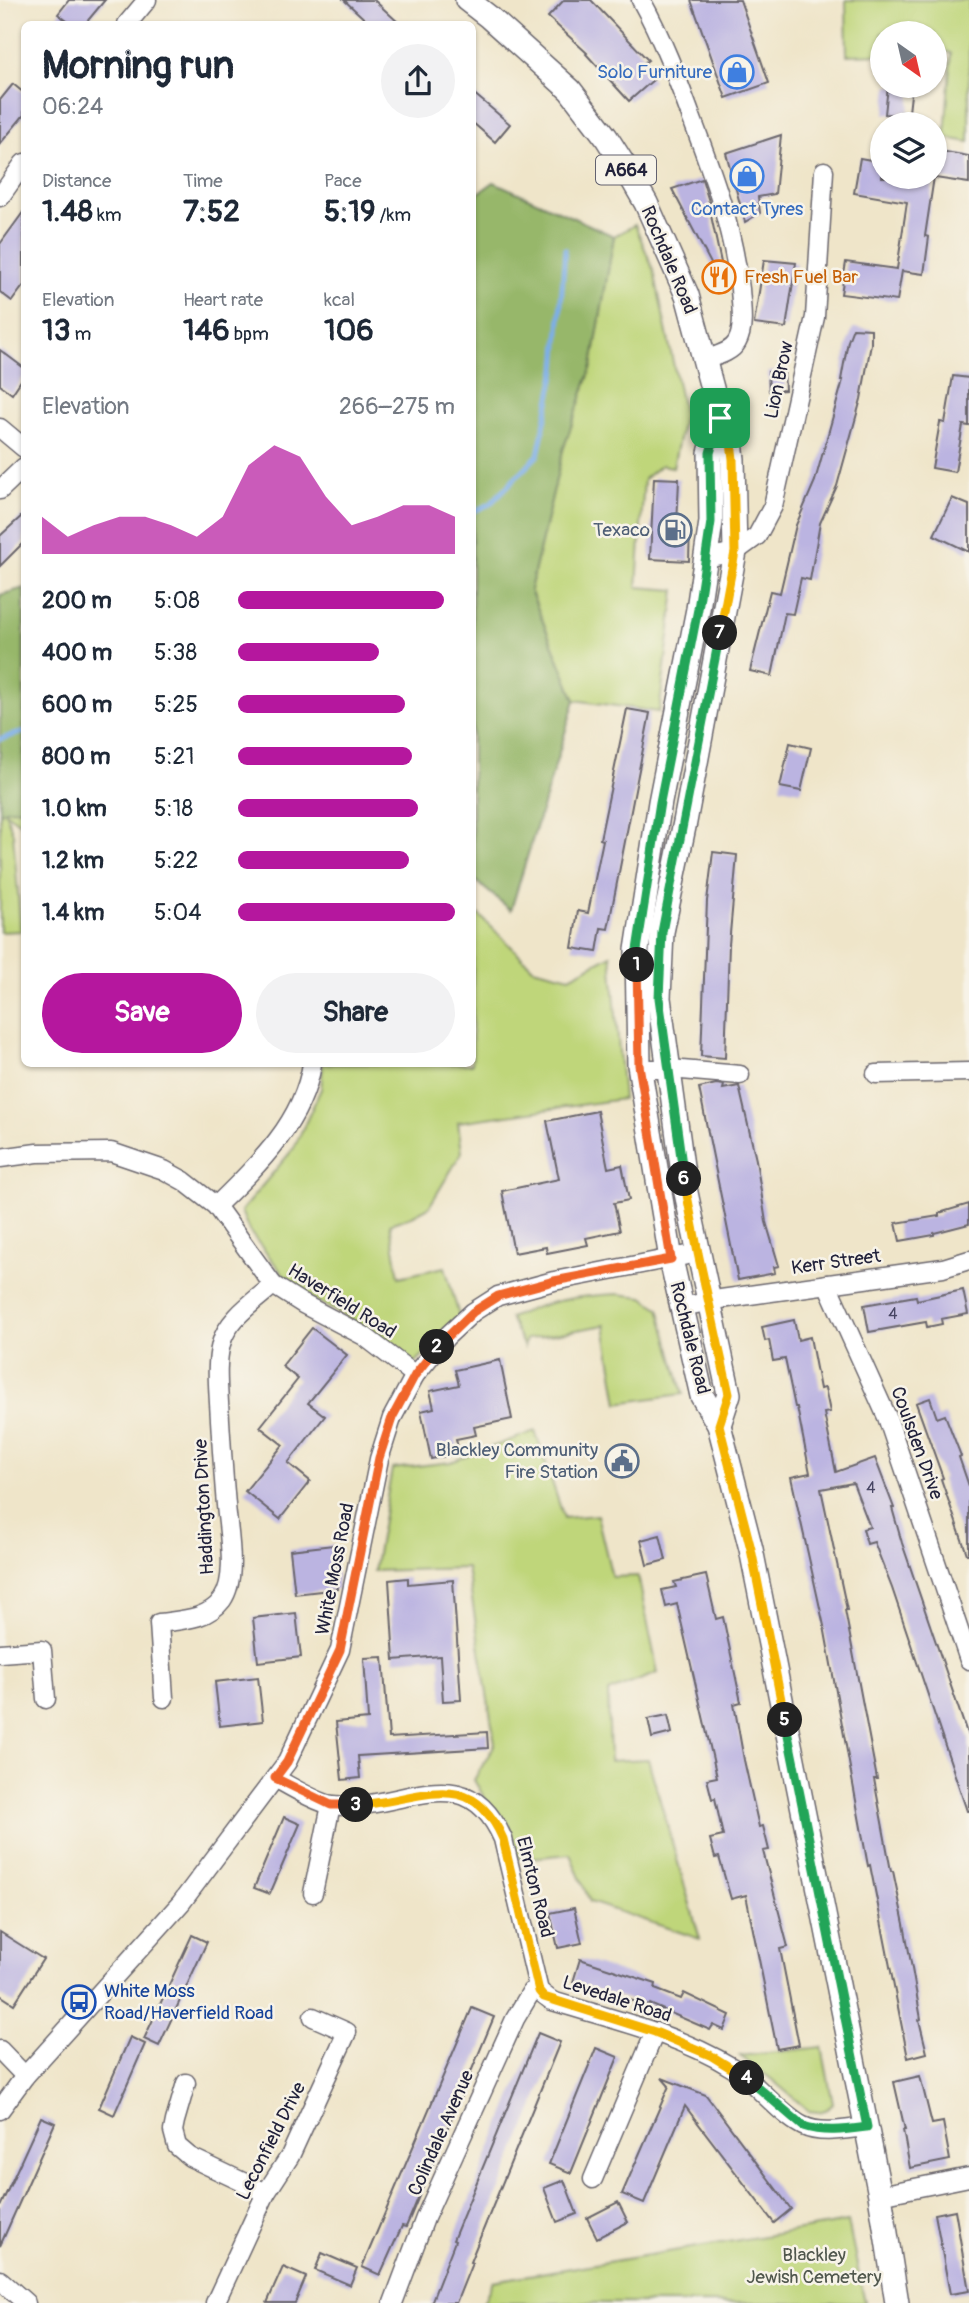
<!DOCTYPE html>
<html lang="en">
<head>
<meta charset="utf-8">
<style>
  :root { --surface:#fff; --page:#f2f2f3; --text:#1f2937; --muted:#747a83; --accent:#b5179e }
  body { margin:0; font-family:Pangolin,sans-serif; background:var(--page); color:var(--text); height:100vh; display:flex; flex-direction:column; font-size:26px; white-space:nowrap }
  * { box-sizing:border-box; margin:0 }
  p { font-size:23px; color:var(--muted) }
  .icon { flex:none; width:38px; height:38px; fill:none; stroke:currentColor; stroke-width:2; stroke-linecap:round; stroke-linejoin:round }
  .map { position:relative; flex:1; overflow:hidden }
  .drawer { position:absolute; left:21px; top:21px; width:455px; height:1046px; display:flex; flex-direction:column; background:var(--surface); border-radius:10px; box-shadow:0 2px 5px #0004 }
  .drawer>* { flex:none }
  .needle { width:46px; rotate:146deg }
  .controls { position:absolute; left:870px; top:21px; display:grid; gap:14px }
  .controls a { display:grid; place-items:center; width:77px; height:77px; border-radius:50%; background:var(--surface); box-shadow:0 2px 5px #0004; font-size:35px }
  .pin { position:absolute; display:grid; place-items:center; width:60px; height:60px; color:#fff; margin:-30px; border-radius:14px; box-shadow:0 4px 10px #0006 }
  .km { position:absolute; width:35px; height:35px; margin:-18px; border-radius:50%; background:#222; color:#fff; font-size:19px; line-height:35px; text-align:center }
  .round { display:grid; place-items:center; flex:none; width:74px; height:74px; border-radius:37px; background:var(--page) }
  .head { display:flex; align-items:center; justify-content:space-between; height:119px; padding:0 21px }
  h1 { font-size:38px; font-weight:700; line-height:52px }
  .metrics { display:grid; grid-template-columns:repeat(3,1fr); gap:10px; height:119px; padding:7px 21px }
  .metrics div { display:grid; align-content:center }
  .metrics b { font-size:30px; font-weight:700 }
  .metrics small { font-size:19px; font-weight:400 }
  .metrics p { font-size:19px }
  .chart { height:196px; padding:14px 21px }
  .chart p { display:flex; justify-content:space-between }
  .chart svg { width:100%; height:126px; margin-top:7px; fill:var(--accent); opacity:.7 }
  .button { display:flex; gap:14px; margin-top:auto; padding:14px 21px }
  .button a { flex:1; height:80px; border-radius:42px; background:var(--accent); color:#fff; font-size:28px; font-weight:700; line-height:80px; text-align:center }
  .button a+a { background:var(--page); color:var(--text) }
  ul { padding:0 21px; list-style:none; font-size:23px }
  li { display:grid; grid-template-columns:112px 84px 1fr; align-items:center; height:52px }
  li i { height:18px; border-radius:9px; background:var(--accent) }
  .map>svg:first-child { display:block }
</style>
</head>
<body>
<div class="map">
<svg width="969" height="2303" viewBox="0 0 969 2303">
  <rect width="100%" height="100%" fill="#f7f3e8"/>
  <filter id="ink" filterUnits="userSpaceOnUse"><feTurbulence type="fractalNoise" baseFrequency=".0143" numOctaves="2"/><feDisplacementMap in="SourceGraphic" scale="14" xChannelSelector="R" yChannelSelector="G"/><feConvolveMatrix kernelMatrix="1 2 1 2 8 2 1 2 1" color-interpolation-filters="sRGB"/></filter>
  <filter id="wash" filterUnits="userSpaceOnUse"><feTurbulence type="fractalNoise" baseFrequency=".00686" numOctaves="4" result="noise"/><feDisplacementMap in="SourceGraphic" scale="28" xChannelSelector="R" yChannelSelector="G"/><feGaussianBlur stdDeviation="1.57" result="paint"/><feColorMatrix in="noise" values="0 0 0 0 0 0 0 0 0 0 0 0 0 0 0 0 0 1.4 0 .05"/><feComposite in="paint" operator="in"/></filter>
  <g filter="url(#wash)">
    <rect width="100%" height="100%" fill="#efe5c9"/>
    <g fill="#bfd67a" stroke="#707c5a" stroke-width="2">
      <polygon points="846,0 969,0 969,142 945,138 951,52 935,53 934,33 882,33 882,54 847,55"/>
      <polygon points="635,225 654,271 684,415 673,467 661,465 644,479 637,587 675,590 659,712 575,700 530,590 563,450 592,366 614,236"/>
      <polygon points="24,808 24,826 5,812 13,833 21,931 0,932 0,814 4,810"/>
      <polygon points="473,909 533,968 570,977 611,955 623,1099 458,1122 462,1152 429,1207 412,1216 390,1224 399,1277 445,1267 460,1319 412,1366 367,1328 309,1297 287,1279 249,1231 241,1211 294,1148 321,1089 323,1064 472,1064"/>
      <path d="M617 1294 643 1297 659 1308 683 1394 618 1403 605 1325 526 1339 524 1347 510 1318C548 1300 576 1296 617 1294Z"/>
      <polygon points="535,1431 564,1518 597,1515 612,1577 638,1576 658,1673 608,1692 610,1761 648,1759 700,1939 590,1902 570,1854 520,1859 474,1780 495,1744 467,1568 374,1571 392,1469 451,1462"/>
      <polygon points="822,2047 833,2104 827,2109 818,2112 809,2111 770,2078 740,2056"/>
      <polygon points="848,2222 865,2303 483,2303 493,2281"/>
    </g>
    <g fill="#97b76a" stroke="#5c6c52" stroke-width="2">
      <polygon points="494,182 614,236 592,366 563,450 530,590 575,700 511,910 472,878 472,198"/>
      <polygon points="24,588 24,808 5,810 0,814 0,595"/>
    </g>
    <g fill="none" stroke-linecap="round" stroke-linejoin="round">
      <g stroke="#7caee8" stroke-width="5">
        <polyline points="472,512 490,504 538,455 556,369 565,249"/>
        <polyline points="0,739 24,732"/>
      </g>
    </g>
    <g id="blocks">
      <g fill="#bbb4e1">
        <polygon points="69,0 105,0 85,24 71,24 58,14"/>
        <polygon points="344,0 374,0 400,24 370,24"/>
        <polygon points="564,0 591,0 648,60 640,66 653,80 629,101 586,54 587,53 548,17"/>
        <polygon points="691,0 740,0 769,83 726,98"/>
        <polygon points="13,84 24,93 24,115 0,144 0,100"/>
        <polygon points="888,86 912,86 909,112 900,112 899,115 885,114"/>
        <polygon points="472,92 510,124 495,142 472,122"/>
        <polygon points="781,135 775,194 758,197 760,213 745,222 726,153"/>
        <polygon points="940,151 969,156 969,183 935,178"/>
        <polygon points="860,158 882,162 882,177 934,177 925,236 929,237 924,274 902,271 897,301 841,294 846,262 897,269 907,202 854,193"/>
        <polygon points="702,179 710,205 709,206 724,277 719,279 672,189"/>
        <polygon points="24,211 24,285 12,301 0,292 0,244"/>
        <polygon points="764,260 796,263 786,328 754,324"/>
        <polygon points="853,328 871,329 871,344 861,399 837,486 820,523 810,580 801,578 793,614 785,613 772,676 750,671 770,591 780,593 796,525 815,481 843,380 841,380 848,341"/>
        <polygon points="0,350 24,368 24,376 12,394 0,385"/>
        <polygon points="784,371 785,390 769,391 768,372"/>
        <polygon points="953,376 969,378 969,426 963,425 955,472 932,468 940,422 945,423"/>
        <polygon points="654,478 679,479 677,526 690,526 689,561 650,559"/>
        <polygon points="952,498 969,505 969,552 934,535"/>
        <polygon points="24,514 24,542 0,566 0,536"/>
        <polygon points="627,709 650,713 608,929 601,928 597,952 572,948 578,911 588,913 603,840 600,839"/>
        <polygon points="790,743 811,748 801,791 780,787"/>
        <polygon points="713,852 737,855 729,945 725,1058 701,1056 707,901"/>
        <polygon points="716,1084 724,1085 723,1089 739,1086 756,1160 766,1222 779,1266 774,1267 775,1273 738,1280 699,1088"/>
        <polygon points="597,1111 608,1168 622,1165 629,1200 614,1203 620,1231 586,1238 588,1245 547,1253 546,1247 514,1253 502,1191 559,1179 547,1121"/>
        <polygon points="969,1204 969,1224 934,1233 934,1235 900,1241 896,1223 939,1216 939,1213"/>
        <polygon points="963,1290 968,1314 941,1319 942,1324 927,1327 926,1322 869,1332 864,1305 916,1296 917,1300"/>
        <polygon points="794,1320 798,1340 810,1337 820,1389 825,1388 830,1412 824,1413 836,1472 875,1458 894,1508 892,1508 902,1543 969,1739 969,1811 967,1811 892,1588 874,1542 867,1544 863,1529 870,1527 853,1483 821,1489 847,1610 845,1610 877,1779 874,1779 891,1871 893,1871 904,1924 921,2019 919,2020 927,2053 908,2058 870,1865 868,1866 824,1626 791,1477 810,1473 797,1407 795,1407 785,1359 773,1361 769,1340 765,1341 762,1327"/>
        <polygon points="312,1328 347,1355 308,1403 325,1416 288,1463 310,1481 280,1519 245,1491 283,1445 260,1427 298,1379 282,1366"/>
        <polygon points="500,1360 512,1419 474,1427 476,1435 456,1439 459,1453 431,1459 421,1411 434,1408 430,1391 459,1385 455,1370"/>
        <polygon points="930,1398 937,1418 945,1415 961,1456 959,1457 969,1486 969,1554 967,1554 941,1479 943,1478 916,1403"/>
        <polygon points="660,1535 666,1560 647,1565 641,1540"/>
        <polygon points="333,1545 338,1589 295,1594 290,1550"/>
        <polygon points="706,1575 716,1619 723,1617 741,1702 734,1704 744,1760 759,1827 763,1826 769,1850 763,1851 788,1947 780,1949 799,2045 777,2049 746,1895 731,1899 719,1857 715,1858 710,1839 723,1836 715,1798 712,1799 707,1779 717,1777 677,1604 666,1607 662,1590 676,1587 674,1582"/>
        <polygon points="408,1578 408,1584 453,1580 461,1700 443,1701 440,1656 394,1660 389,1580"/>
        <polygon points="296,1613 301,1657 258,1662 253,1618"/>
        <polygon points="383,1657 389,1738 487,1732 488,1748 358,1756 360,1778 342,1780 336,1722 368,1719 364,1658"/>
        <polygon points="258,1677 263,1721 220,1726 215,1682"/>
        <polygon points="668,1715 672,1733 652,1738 648,1719"/>
        <polygon points="284,1817 300,1824 270,1894 254,1888"/>
        <polygon points="574,1908 582,1943 558,1948 550,1913"/>
        <polygon points="0,1932 43,1959 14,2004 0,1995"/>
        <polygon points="192,1935 207,1942 159,2046 144,2039"/>
        <polygon points="580,1959 656,1984 655,1989 681,1999 684,1993 730,2015 724,2030 713,2025 710,2030 650,2004 649,2006 573,1982"/>
        <polygon points="472,2008 494,2017 406,2227 402,2226 380,2275 362,2267"/>
        <polygon points="538,2033 560,2042 470,2262 472,2263 456,2303 431,2303 455,2241 453,2240"/>
        <polygon points="130,2037 145,2044 114,2115 99,2108"/>
        <polygon points="596,2048 618,2057 571,2173 549,2164"/>
        <polygon points="920,2076 932,2124 943,2122 950,2160 910,2168 903,2130 905,2130 894,2082"/>
        <polygon points="662,2078 706,2095 791,2209 774,2223 685,2106 644,2203 622,2194 669,2086"/>
        <polygon points="41,2117 55,2123 0,2246 0,2207"/>
        <polygon points="564,2180 577,2214 557,2222 544,2188"/>
        <polygon points="618,2202 628,2222 597,2238 587,2218"/>
        <polygon points="955,2210 969,2291 950,2294 935,2214"/>
        <polygon points="322,2253 357,2268 350,2285 315,2270"/>
        <polygon points="283,2267 306,2277 295,2303 267,2303"/>
      </g>
    </g>
  </g>
  <g filter="url(#ink)">
    <use href="#blocks" fill-opacity="0" stroke="#6a666d" stroke-width="2"/>
    <g fill="none" stroke-linecap="round" stroke-linejoin="round">
      <defs>
        <g id="minor">
          <path d="M641 0C662 38 677 78 692 119 714 177 732 226 740 289 741 305 745 328 737 342 731 353 715 356 704 360"/>
          <polyline points="127,24 147,0"/>
          <polyline points="0,197 24,163"/>
          <polyline points="0,428 24,448"/>
          <polyline points="0,490 24,467"/>
          <polyline points="706,558 735,552 757,536 773,506 815,317 824,171"/>
          <polyline points="639,1069 670,1069 740,1075"/>
          <polyline points="876,1074 969,1072"/>
          <polyline points="0,1158 37,1153 111,1152 164,1170 184,1181 216,1206 273,1285 303,1304 364,1336 415,1375"/>
          <path d="M216 1206C256 1167 303 1123 312 1064"/>
          <polyline points="827,1284 887,1417 969,1660"/>
          <polyline points="682,1307 721,1299 943,1268 969,1260"/>
          <polyline points="0,1653 42,1650 46,1699"/>
          <path d="M164 1698 159 1623C181 1620 207 1620 222 1600 238 1578 228 1531 226 1505 223 1471 221 1437 219 1403 218 1384 216 1363 221 1344 227 1319 255 1301 273 1285"/>
          <path d="M275 1778C288 1785 319 1804 333 1805 399 1814 465 1752 503 1839L539 1991"/>
          <polyline points="313,1893 331,1805"/>
          <path d="M539 1991 552 2001C612 2019 678 2034 733 2068 758 2084 779 2114 803 2126 821 2135 847 2129 867 2127"/>
          <polyline points="0,2050 25,2076"/>
          <polyline points="186,2083 175,2121 173,2131 177,2146 190,2157 266,2193"/>
          <polyline points="0,2110 25,2076 181,1903 287,1762 340,1650 379,1459 392,1418 415,1375 446,1337 473,1312 498,1296 554,1281 698,1253"/>
          <polyline points="593,2179 655,2032"/>
          <polyline points="880,2195 969,2177"/>
          <polyline points="0,2280 26,2303"/>
          <polyline points="215,2303 266,2193 290,2156 347,2032 313,2017"/>
          <polyline points="393,2303 425,2218 515,2019 531,1992 539,1991"/>
        </g>
        <g id="major">
          <polyline points="467,0 489,17 570,90 606,137 627,170 646,203 687,295 720,418 730,434 733,459 735,552 685,822 662,932 659,998 685,1188 729,1394 719,1425"/>
          <polyline points="720,418 710,453 711,522 698,609 660,802 637,950 639,1065 671,1259 702,1396 719,1425 751,1549 880,2195 897,2303"/>
        </g>
      </defs>
      <use href="#minor" stroke="#6a666d" stroke-width="21"/>
      <use href="#major" stroke="#6a666d" stroke-width="26"/>
      <use href="#minor" stroke="#fff" stroke-width="18"/>
      <use href="#major" stroke="#fff" stroke-width="23"/>
    </g>
  </g>
  <g fill="none" stroke-linecap="round" stroke-linejoin="round" filter="url(#ink)">
    <defs>
      <polyline id="split-1" points="637,965 637,950 660,802 698,609 711,522 710,453 720,418"/>
      <polyline id="split-2" points="437,1347 473,1312 498,1296 554,1281 671,1259 639,1065 637,965"/>
      <polyline id="split-3" points="356,1805 331,1805 275,1778 287,1762 340,1650 379,1458 392,1418 415,1375 437,1347"/>
      <path id="split-4" d="M356 1805C416 1803 470 1763 503 1839L539 1991 544 1997 655 2032 710 2055 747 2078"/>
      <path id="split-5" d="M747 2078 803 2126C824 2133 845 2130 867 2127L785 1720"/>
      <polyline id="split-6" points="684,1179 698,1253 729,1394 719,1425 751,1549 785,1720"/>
      <polyline id="split-7" points="684,1179 659,998 662,932 720,633"/>
      <polyline id="split-8" points="720,418 730,434 733,459 735,552 720,633"/>
    </defs>
    <use href="#split-1" stroke="#fff" stroke-width="14"/>
    <use href="#split-2" stroke="#fff" stroke-width="14"/>
    <use href="#split-3" stroke="#fff" stroke-width="14"/>
    <use href="#split-4" stroke="#fff" stroke-width="14"/>
    <use href="#split-5" stroke="#fff" stroke-width="14"/>
    <use href="#split-6" stroke="#fff" stroke-width="14"/>
    <use href="#split-7" stroke="#fff" stroke-width="14"/>
    <use href="#split-8" stroke="#fff" stroke-width="14"/>
    <use href="#split-1" stroke="#22a559" stroke-width="9"/>
    <use href="#split-2" stroke="#f0652b" stroke-width="9"/>
    <use href="#split-3" stroke="#f0652b" stroke-width="9"/>
    <use href="#split-4" stroke="#f5b400" stroke-width="9"/>
    <use href="#split-5" stroke="#22a559" stroke-width="9"/>
    <use href="#split-6" stroke="#f5b400" stroke-width="9"/>
    <use href="#split-7" stroke="#22a559" stroke-width="9"/>
    <use href="#split-8" stroke="#f5b400" stroke-width="9"/>
  </g>
  <defs>
    <symbol id="shop-ring" viewBox="-11 -11 22 22"><circle r="9.5" fill="#f7f3e8" stroke="#3f7fe0" stroke-width="1.5"/><path d="M-5-2.5h2.3a2.7 3.5 0 0 1 5.4 0H5L5.5 6h-11ZM-1.5-2.5h3a1.5 2.3 0 0 0-3 0Z" fill="#3f7fe0"/></symbol>
    <symbol id="restaurant-ring" viewBox="-11 -11 22 22"><circle r="9.5" fill="#f7f3e8" stroke="#e8710a" stroke-width="1.5"/><path d="M-5-6h1v4h1v-4h1v4h1v-4h1v5L-1.5 .5V6h-2V.5L-5-1ZM5-6V6H3V1.5H1.5Q1.5-4 5-6Z" fill="#e8710a"/></symbol>
    <symbol id="fuel-ring" viewBox="-11 -11 22 22"><circle r="9.5" fill="#f7f3e8" stroke="#5c6f8a" stroke-width="1.5"/><path d="M-5.5-6h7V0h2V4h1.3V-2.5L3-4.5l.8-.8L6-3V5H2.5V1h-1V6h-7ZM-4.2-4.7v3.2H.2V-4.7Z" fill="#5c6f8a"/></symbol>
    <symbol id="civic-ring" viewBox="-11 -11 22 22"><circle r="9.5" fill="#f7f3e8" stroke="#5c6f8a" stroke-width="1.5"/><path d="M-.6-6.5H3V-4.5H.6V-3L4-1V1h2V6H-6V1h2V-1L-.6-3ZM-1.2 2.5V6h2.4V2.5Z" fill="#5c6f8a"/></symbol>
    <symbol id="bus-ring" viewBox="-11 -11 22 22"><circle r="9.5" fill="#f7f3e8" stroke="#1a4fb4" stroke-width="1.5"/><path d="M-5-6H5V4H4V6H2V4H-2V6H-4V4H-5ZM-3.5-4V0h7V-4ZM-3.5 1.2v1.5H-2V1.2ZM2 1.2v1.5H3.5V1.2Z" fill="#1a4fb4"/></symbol>
  </defs>
  <g fill-rule="evenodd">
    <use href="#shop-ring" x="718" y="53" width="38" height="38"/>
    <use href="#shop-ring" x="728" y="157" width="38" height="38"/>
    <use href="#restaurant-ring" x="700" y="258" width="38" height="38"/>
    <use href="#fuel-ring" x="656" y="511" width="38" height="38"/>
    <use href="#civic-ring" x="603" y="1442" width="38" height="38"/>
    <use href="#bus-ring" x="60" y="1983" width="38" height="38"/>
  </g>
  <g text-anchor="middle" dominant-baseline="central" stroke-width="5" stroke-linejoin="round" paint-order="stroke">
    <g font-size="16" fill="#484664">
      <text x="893" y="1314">4</text>
      <text x="871" y="1488">4</text>
    </g>
    <rect fill="#f7f3e8" stroke="#62616f" stroke-width="2" x="596" y="155.5" width="60" height="29" rx="5"/>
    <g font-size="18" font-weight="bold" fill="#22223b">
      <text x="626" y="170">A664</text>
    </g>
    <g font-size="19" fill="#366cbe" stroke="#f7f3e8" text-anchor="end">
      <text x="712" y="72">Solo Furniture</text>
      <text x="747" y="209" text-anchor="middle">Contact Tyres</text>
    </g>
    <g font-size="19" fill="#22223b" stroke="#f7f3e8">
      <text transform="translate(669 260) rotate(67)">Rochdale Road</text>
      <text transform="translate(779 380) rotate(-78)">Lion Brow</text>
      <text transform="translate(836 1262) rotate(-8)">Kerr Street</text>
      <text transform="translate(342 1301) rotate(32)">Haverfield Road</text>
      <text transform="translate(690 1338) rotate(76)">Rochdale Road</text>
      <text transform="translate(917 1443) rotate(70)">Coulsden Drive</text>
      <text transform="translate(204 1507) rotate(-93)">Haddington Drive</text>
      <text transform="translate(335 1569) rotate(-79)">White Moss Road</text>
      <text transform="translate(535 1887) rotate(76)">Elmton Road</text>
      <text transform="translate(617 1999) rotate(18)">Levedale Road</text>
      <text transform="translate(441 2133) rotate(-66)">Colindale Avenue</text>
      <text transform="translate(271 2141) rotate(-63)">Leconfield Drive</text>
    </g>
    <g font-size="19" fill="#c56008" stroke="#f7f3e8" text-anchor="start">
      <text x="744" y="277">Fresh Fuel Bar</text>
    </g>
    <g font-size="19" fill="#4e5e75" stroke="#f7f3e8" text-anchor="end">
      <text x="650" y="530">Texaco</text>
      <text x="598" y="1450">Blackley Community<tspan x="598" dy="22">Fire Station</tspan></text>
    </g>
    <g font-size="19" fill="#164399" stroke="#f7f3e8" text-anchor="start">
      <text x="104" y="1991">White Moss<tspan x="104" dy="22">Road/Haverfield Road</tspan></text>
    </g>
    <g font-size="19" fill="#51584e" stroke="#f7f3e8">
      <text x="814" y="2255">Blackley<tspan x="814" dy="22">Jewish Cemetery</tspan></text>
    </g>
  </g>
</svg>
<div class="controls">
<a><svg class="needle" viewBox="-14 -14 28 28"><path d="M0-13l5 13h-10z" fill="#e53935"/><path d="M0 13l5-13h-10z" fill="#747a83"/></svg></a>
<a><svg class="icon" aria-label="layers" viewBox="0 0 24 24"><path d="M12 4l9 5-9 5-9-5zM3 14l9 5 9-5"/></svg></a>
</div>
<div class="pin" style="left:720px;top:418px;background:#1e9e55"><svg class="icon" aria-label="arrive" viewBox="0 0 24 24"><path d="M6 21V4h12l-3 4 3 4H6"/></svg></div>
<b class="km" style="left:637px;top:965px">1</b>
<b class="km" style="left:437px;top:1347px">2</b>
<b class="km" style="left:356px;top:1805px">3</b>
<b class="km" style="left:747px;top:2078px">4</b>
<b class="km" style="left:785px;top:1720px">5</b>
<b class="km" style="left:684px;top:1179px">6</b>
<b class="km" style="left:720px;top:633px">7</b>
<section class="drawer">
<div class="head"><div><h1>Morning run</h1><p>06:24</p></div><a class="round"><svg class="icon" aria-label="share" viewBox="0 0 24 24"><path d="M12 15V3M7 8l5-5 5 5M5 13v7h14v-7"/></svg></a></div>
<div class="metrics">
<div><p>Distance</p><b>1.48<small> km</small></b></div>
<div><p>Time</p><b>7:52</b></div>
<div><p>Pace</p><b>5:19<small> /km</small></b></div>
</div>
<div class="metrics">
<div><p>Elevation</p><b>13<small> m</small></b></div>
<div><p>Heart rate</p><b>146<small> bpm</small></b></div>
<div><p>kcal</p><b>106</b></div>
</div>
<div class="chart"><p><span>Elevation</span>266–275 m</p>
<svg viewBox="0 0 160 44" preserveAspectRatio="none"><path d="M0 44V31L10 38L20 34L30 31L40 31L50 34L60 38L70 31L80 13L90 6L100 10L110 24L120 34L130 31L140 27L150 27L160 31V44z"/></svg>
</div>
<ul>
<li><b>200 m</b>5:08<i style="width:95%"></i></li>
<li><b>400 m</b>5:38<i style="width:65%"></i></li>
<li><b>600 m</b>5:25<i style="width:77%"></i></li>
<li><b>800 m</b>5:21<i style="width:80%"></i></li>
<li><b>1.0 km</b>5:18<i style="width:83%"></i></li>
<li><b>1.2 km</b>5:22<i style="width:79%"></i></li>
<li><b>1.4 km</b>5:04<i style="width:100%"></i></li>
</ul>
<div class="button"><a>Save</a><a>Share</a></div>
</section>
</div>
</body>
</html>
